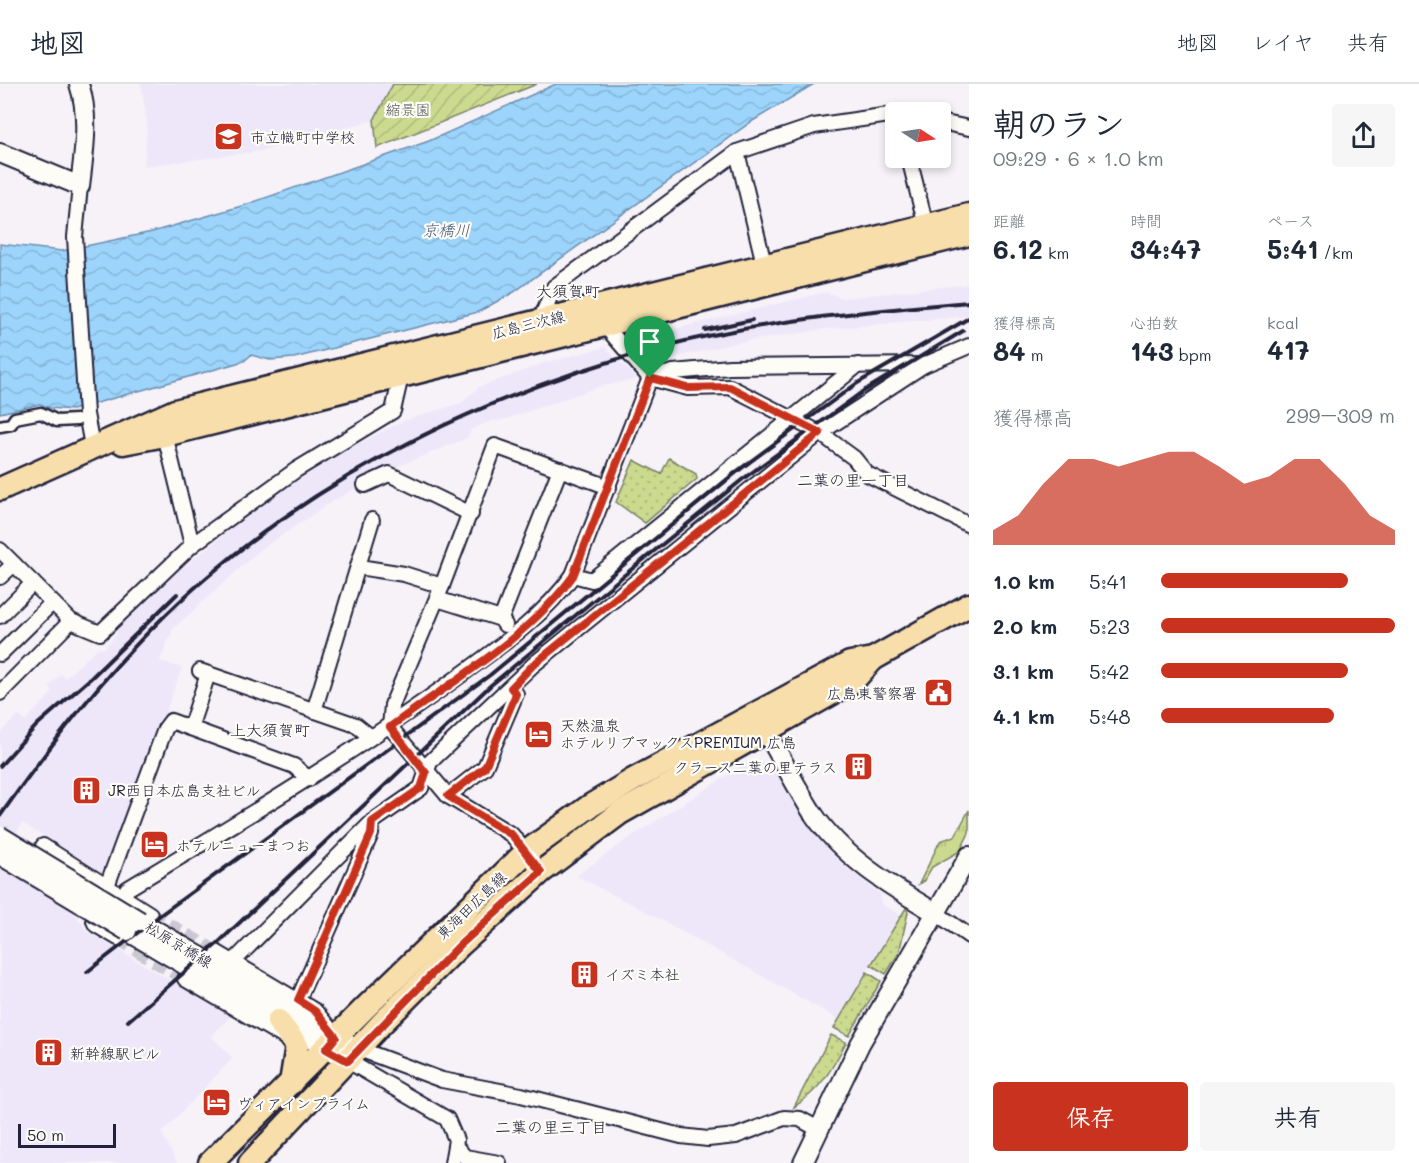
<!DOCTYPE html>
<html lang="ja">
<head>
<meta charset="utf-8">
<style>
  :root { --surface:#fff; --page:#f6f6f7; --text:#1f2937; --muted:#747a83; --line:#e0e1e3; --accent:#c8321e }
  body { margin:0; font-family:Mali,"Klee One",sans-serif; background:var(--page); color:var(--text); height:100vh; display:flex; flex-direction:column; font-size:22px; white-space:nowrap }
  * { box-sizing:border-box; margin:0 }
  p { font-size:20px; color:var(--muted) }
  .icon { flex:none; width:33px; height:33px; fill:none; stroke:currentColor; stroke-width:2; stroke-linecap:round; stroke-linejoin:round }
  .map { position:relative; flex:1; overflow:hidden }
  .side { display:flex; flex-direction:column; background:var(--surface); width:450px }
  .side>* { flex:none }
  .needle { width:39px; rotate:102deg }
  .tools { position:absolute; left:885px; top:18px; display:grid; gap:12px }
  .tools a { display:grid; place-items:center; width:66px; height:66px; border-radius:6px; background:var(--surface); box-shadow:0 3px 9px #0003; font-size:30px }
  .scale { position:absolute; left:18px; bottom:15px; width:98px; box-sizing:border-box; padding-left:6px; border:3px solid #22223b; border-top:0; font-size:16px; line-height:21px; white-space:nowrap; color:#22223b; -webkit-text-stroke:4px #fdfcf7; paint-order:stroke }
  .pin { position:absolute; display:grid; place-items:center; width:51px; height:51px; color:#fff; margin:-62px -26px; border-radius:50% 50% 50% 0; rotate:-45deg; box-shadow:0 0 6px #0007 }
  .pin .icon { rotate:45deg }
  .round { display:grid; place-items:center; flex:none; width:63px; height:63px; border-radius:6px; background:var(--page) }
  .headline { display:flex; align-items:center; justify-content:space-between; height:102px; padding:0 24px }
  h1 { font-size:33px; font-weight:700; line-height:45px }
  .stats { display:grid; grid-template-columns:repeat(3,1fr); gap:9px; height:102px; padding:6px 24px }
  .stats div { display:grid; align-content:center }
  .stats b { font-size:26px; font-weight:700 }
  .stats small { font-size:16px; font-weight:400 }
  .stats p { font-size:16px }
  .chart { height:168px; padding:12px 24px }
  .chart p { display:flex; justify-content:space-between }
  .chart svg { width:100%; height:108px; margin-top:6px; fill:var(--accent); opacity:.7 }
  .cta { display:flex; gap:12px; margin-top:auto; padding:12px 24px }
  .cta a { flex:1; height:69px; border-radius:6px; background:var(--accent); color:#fff; font-size:24px; font-weight:700; line-height:69px; text-align:center }
  .cta a+a { background:var(--page); color:var(--text) }
  ul { padding:0 24px; list-style:none; font-size:20px }
  li { display:grid; grid-template-columns:96px 72px 1fr; align-items:center; height:45px }
  li i { height:15px; border-radius:8px; background:var(--accent) }
  header { display:flex; align-items:center; gap:36px; box-sizing:border-box; height:84px; padding:0 30px; background:var(--surface); border-bottom:2px solid var(--line) }
  header strong { font-size:28px }
  nav { display:flex; gap:33px; margin-inline-start:auto; font-size:21px }
  main { display:flex; flex:1; min-height:0 }
  .map>svg:first-child { display:block }
</style>
</head>
<body>
<header>
<strong>地図</strong>
<nav><a>地図</a><a>レイヤ</a><a>共有</a></nav>
</header>
<main>
<div class="map">
<svg width="969" height="1079" viewBox="0 0 969 1079">
  <defs>
    <pattern id="grass-tufts" width="24" height="20" patternUnits="userSpaceOnUse" patternTransform="scale(1.5)"><rect width="24" height="20" fill="#cbda8e"/><path d="M3 7l-1-3M5 7V3M7 7l1-3M15 17l-1-3M17 17v-4M19 17l1-3" fill="none" stroke="#aebb7b"/></pattern>
    <pattern id="park-dots" width="8" height="8" patternUnits="userSpaceOnUse" patternTransform="scale(1.5)"><rect width="8" height="8" fill="#cbda8e"/><path d="M2 2h.1M6 6h.1" fill="none" stroke="#aebb7b" stroke-width="1.8" stroke-linecap="round"/></pattern>
    <pattern id="garden-furrows" width="10" height="10" patternUnits="userSpaceOnUse" patternTransform="scale(1.5)"><rect width="10" height="10" fill="#cbda8e"/><path d="M-1 1l2-2M0 10L10 0M9 11l2-2" fill="none" stroke="#aebb7b"/></pattern>
    <pattern id="water-waves" width="16" height="10" patternUnits="userSpaceOnUse" patternTransform="scale(1.5)"><rect width="16" height="10" fill="#9cd4fb"/><path d="M0 5q4-4 8 0t8 0" fill="none" stroke="#86b6d8"/></pattern>
  </defs>
  <rect width="100%" height="100%" fill="#f6f2f8"/>
  <filter id="ink" filterUnits="userSpaceOnUse"><feTurbulence type="fractalNoise" baseFrequency=".0167" numOctaves="2"/><feDisplacementMap in="SourceGraphic" scale="12" xChannelSelector="R" yChannelSelector="G"/><feConvolveMatrix kernelMatrix="1 2 1 2 8 2 1 2 1" color-interpolation-filters="sRGB"/></filter>
  <g filter="url(#ink)">
    <g fill="#eee7fa">
      <polygon points="141,0 393,0 374,36 262,67 144,82 147,39"/>
      <polygon points="969,200 969,232 827,245 736,259 677,273 651,282 629,256 826,208 842,214"/>
      <polygon points="605,263 637,295 599,303 503,336 491,337 472,345 467,354 382,389 330,419 260,466 173,545 160,577 182,584 107,787 103,789 22,739 0,782 0,649 18,631 25,637 53,608 49,603 61,590 65,594 98,564 103,565 117,550 113,547 150,510 262,420 342,368 406,336 461,319 479,303 544,279"/>
      <polygon points="748,678 768,678 821,758 840,778 881,811 881,820 901,831 838,935 660,835 576,792 626,756"/>
      <polygon points="0,783 70,823 88,848 231,932 211,952 233,974 162,1049 177,1079 0,1079"/>
    </g>
    <polygon fill="url(#grass-tufts)" stroke="#767e64" stroke-width="1.5" points="969,726 969,749 960,767 932,783 924,797 919,800 940,757 955,752"/>
    <g fill="url(#park-dots)" stroke="#767e64" stroke-width="1.5">
      <polygon points="669,374 696,390 697,395 645,439 616,418 634,376 661,390"/>
      <polygon points="906,824 908,828 899,869 886,890 871,881"/>
      <polygon points="867,888 881,897 849,952 834,944"/>
      <path d="M831 951 846 958C832 986 820 1006 794 1023Z"/>
    </g>
    <polygon fill="url(#garden-furrows)" stroke="#767e64" stroke-width="1.5" points="393,0 537,0 377,64 374,36"/>
    <polygon fill="url(#water-waves)" stroke="#6b8dae" stroke-width="1.5" points="556,0 814,0 751,38 514,208 478,228 294,274 270,276 251,271 244,277 72,326 50,324 40,320 0,329 0,160 62,167 152,148 245,121 429,57"/>
    <g fill="none" stroke-linecap="round" stroke-linejoin="round">
      <g stroke="#ccc8d2" stroke-width="14" stroke-dasharray="14 7" stroke-linecap="butt">
        <polyline points="150,830 216,868"/>
        <polyline points="118,854 185,895"/>
      </g>
      <defs>
        <polyline id="pedestrian" points="0,342 11,340 15,334 41,329 57,337 77,336"/>
        <g id="minor">
          <polyline points="940,38 969,44"/>
          <polyline points="737,68 766,188"/>
          <polyline points="909,74 926,142"/>
          <polyline points="80,102 75,153 86,330 92,362"/>
          <polyline points="600,236 650,294 688,304 730,303 820,349 854,374 867,390 969,441"/>
          <polyline points="540,237 554,203 737,68 814,42 896,30"/>
          <polyline points="165,351 192,461"/>
          <polyline points="365,401 389,390 471,430"/>
          <polyline points="0,466 71,537 100,549 192,461 296,386 393,327 401,292"/>
          <polyline points="359,483 404,490 442,502"/>
          <polyline points="573,491 592,496 858,281"/>
          <polyline points="0,493 14,480"/>
          <polyline points="437,515 501,535 505,541"/>
          <polyline points="0,532 33,499"/>
          <polyline points="501,535 560,385"/>
          <polyline points="0,570 52,519"/>
          <polyline points="200,587 356,641 371,653"/>
          <polyline points="0,609 71,537"/>
          <polyline points="314,627 372,436"/>
          <polyline points="190,644 208,590"/>
          <polyline points="448,712 485,683 516,610 511,604"/>
          <polyline points="43,762 150,830"/>
          <polyline points="541,788 512,751 448,712 390,643 392,621 442,502 495,362 609,403"/>
          <path d="M123 813 127 805C238 738 349 672 454 596 496 565 542 535 573 491L650 294 673 288 730 283 924 281"/>
          <polyline points="936,829 969,852"/>
          <polyline points="118,854 96,841 94,837 165,645 171,637 294,682 309,695"/>
          <polyline points="216,868 315,927 330,945"/>
          <polyline points="233,878 372,738 421,704 430,678 533,581 820,349 924,281 969,262"/>
          <polyline points="185,895 284,953"/>
          <polyline points="298,916 371,750 372,738"/>
          <polyline points="359,965 442,996 521,1011 681,1052 708,1055 736,1052 784,1034 800,1035 820,1046"/>
          <polyline points="348,977 447,1035 456,1056 452,1079"/>
          <polyline points="456,1063 465,1073 499,1079"/>
        </g>
        <g id="tertiary">
          <path d="M0 69 80 102C84 67 90 33 79 0"/>
          <path d="M759 635C777 665 793 698 812 728 842 773 890 802 936 829"/>
          <polyline points="140,837 347,959"/>
          <polyline points="127,847 348,977"/>
          <polyline points="803,1079 860,960 969,772"/>
        </g>
        <g id="primary">
          <polyline points="123,359 165,351 969,150"/>
          <polyline points="0,405 175,327 969,131"/>
          <polyline points="278,937 297,962 291,999"/>
          <polyline points="210,1079 366,923 525,769 590,722 633,696 850,579 873,575 969,521"/>
          <polyline points="250,1079 382,939 460,861 541,788 620,729 852,598 873,575"/>
        </g>
      </defs>
      <use href="#pedestrian" stroke="#22223b" stroke-width="15"/>
      <use href="#minor" stroke="#22223b" stroke-width="18"/>
      <use href="#tertiary" stroke="#22223b" stroke-width="22"/>
      <use href="#primary" stroke="#22223b" stroke-width="27"/>
      <use href="#pedestrian" stroke="#fdfcf7" stroke-width="10"/>
      <use href="#minor" stroke="#fdfcf7" stroke-width="14"/>
      <use href="#tertiary" stroke="#fdfcf7" stroke-width="18"/>
      <use href="#primary" stroke="#f8deab" stroke-width="22"/>
      <g stroke="#22223b" stroke-width="4">
        <polyline points="705,246 752,236"/>
        <polyline points="0,682 37,641 91,594 177,510"/>
        <path d="M0 732C61 646 126 562 206 494 335 383 493 308 657 264 759 237 865 227 969 218"/>
        <polyline points="87,888 163,829 490,591 736,388 856,300 969,234"/>
        <polyline points="128,937 217,860 491,601 622,493 743,395 862,308 963,247"/>
      </g>
      <defs>
        <g id="tertiary-bridge">
          <polyline points="0,752 140,837"/>
          <polyline points="0,771 127,847"/>
        </g>
      </defs>
      <use href="#tertiary-bridge" stroke="#22223b" stroke-width="22" stroke-linecap="butt"/>
      <use href="#tertiary-bridge" stroke="#fdfcf7" stroke-width="18"/>
    </g>
  </g>
  <g fill="none" stroke-linecap="round" stroke-linejoin="round" filter="url(#ink)">
    <defs>
      <path id="route" d="M650 294 688 304 730 303 820 349 533 581 511 604 516 610 485 683 448 712 512 751 541 788 460 861 348 977 326 965 336 953 315 927 298 916 371 750 372 738 421 704 426 689 390 643C451 598 529 553 573 492Z"/>
    </defs>
    <use href="#route" stroke="#fff" stroke-width="12"/>
    <use href="#route" stroke="#c8321e" stroke-width="8"/>
  </g>
  <defs>
    <symbol id="school-square" viewBox="-11 -11 22 22"><rect x="-9" y="-9" width="18" height="18" rx="4" fill="#c8321e" stroke="#fdfcf7"/><path d="M0-5L7-2L0 1L-7-2ZM-4 1L0 2.5L4 1V4Q0 6-4 4Z" fill="#fff"/></symbol>
    <symbol id="civic-square" viewBox="-11 -11 22 22"><rect x="-9" y="-9" width="18" height="18" rx="4" fill="#c8321e" stroke="#fdfcf7"/><path d="M-.6-6.5H3V-4.5H.6V-3L4-1V1h2V6H-6V1h2V-1L-.6-3ZM-1.2 2.5V6h2.4V2.5Z" fill="#fff"/></symbol>
    <symbol id="hotel-square" viewBox="-11 -11 22 22"><rect x="-9" y="-9" width="18" height="18" rx="4" fill="#c8321e" stroke="#fdfcf7"/><path d="M-6-4.5h1.5V1H6V5H4.5V3h-9V5H-6ZM-4 0a1.8 1.8 0 1 1 3.6 0ZM.5 0V-2.5h3Q6-2.5 6 0Z" fill="#fff"/></symbol>
    <symbol id="building-square" viewBox="-11 -11 22 22"><rect x="-9" y="-9" width="18" height="18" rx="4" fill="#c8321e" stroke="#fdfcf7"/><path d="M-4-6H4V6H1V3H-1V6H-4ZM-2.5-4.3h1.7v1.8h-1.7ZM.8-4.3h1.7v1.8H.8ZM-2.5-1h1.7V.8h-1.7ZM.8-1h1.7V.8H.8Z" fill="#fff"/></symbol>
  </defs>
  <g fill-rule="evenodd">
    <use href="#school-square" x="212" y="36" width="33" height="33"/>
    <use href="#civic-square" x="922" y="592" width="33" height="33"/>
    <use href="#hotel-square" x="522" y="634" width="33" height="33"/>
    <use href="#building-square" x="842" y="666" width="33" height="33"/>
    <use href="#building-square" x="70" y="690" width="33" height="33"/>
    <use href="#hotel-square" x="138" y="744" width="33" height="33"/>
    <use href="#building-square" x="568" y="874" width="33" height="33"/>
    <use href="#building-square" x="32" y="952" width="33" height="33"/>
    <use href="#hotel-square" x="200" y="1002" width="33" height="33"/>
  </g>
  <g text-anchor="middle" dominant-baseline="central" stroke-width="4.5" stroke-linejoin="round" paint-order="stroke">
    <g font-size="15" fill="#555954" stroke="#fdfcf7">
      <text x="408" y="25">縮景園</text>
    </g>
    <g font-size="15" fill="#22223b" stroke="#fdfcf7" text-anchor="start">
      <text x="250" y="53">市立幟町中学校</text>
      <text x="917" y="609" text-anchor="end">広島東警察署</text>
      <text x="560" y="641">天然温泉<tspan x="560" dy="17">ホテルリブマックスPREMIUM 広島</tspan></text>
      <text x="837" y="683" text-anchor="end">クラース二葉の里テラス</text>
      <text x="108" y="706">JR西日本広島支社ビル</text>
      <text x="176" y="761">ホテルニューまつお</text>
      <text x="605" y="890">イズミ本社</text>
      <text x="70" y="969">新幹線駅ビル</text>
      <text x="237" y="1019">ヴィアインプライム</text>
    </g>
    <g font-size="15" fill="#22223b" stroke="#fdfcf7">
      <text transform="translate(528 240) rotate(-14)">広島三次線</text>
      <text transform="translate(471 821) rotate(-44)">東海田広島線</text>
      <text transform="translate(179 860) rotate(31)">松原京橋線</text>
    </g>
    <g font-size="16" font-style="italic" fill="#475775" stroke="#fdfcf7">
      <text x="446" y="145">京橋川</text>
    </g>
    <g font-size="16" fill="#22223b" stroke="#fdfcf7">
      <text x="568" y="206">大須賀町</text>
      <text x="853" y="395">二葉の里一丁目</text>
      <text x="270" y="645">上大須賀町</text>
      <text x="551" y="1042">二葉の里三丁目</text>
    </g>
  </g>
</svg>
<div class="tools">
<a><svg class="needle" viewBox="-14 -14 28 28"><path d="M0-13l5 13h-10z" fill="#e53935"/><path d="M0 13l5-13h-10z" fill="#747a83"/></svg></a>
</div>
<div class="scale">50 m</div>
<div class="pin" style="left:650px;top:294px;background:#1e9e55"><svg class="icon" aria-label="arrive" viewBox="0 0 24 24"><path d="M6 21V4h12l-3 4 3 4H6"/></svg></div>
</div>
<section class="side">
<div class="headline"><div><h1>朝のラン</h1><p>09:29 · 6 × 1.0 km</p></div><a class="round"><svg class="icon" aria-label="share" viewBox="0 0 24 24"><path d="M12 15V3M7 8l5-5 5 5M5 13v7h14v-7"/></svg></a></div>
<div class="stats">
<div><p>距離</p><b>6.12<small> km</small></b></div>
<div><p>時間</p><b>34:47</b></div>
<div><p>ペース</p><b>5:41<small> /km</small></b></div>
</div>
<div class="stats">
<div><p>獲得標高</p><b>84<small> m</small></b></div>
<div><p>心拍数</p><b>143<small> bpm</small></b></div>
<div><p>kcal</p><b>417</b></div>
</div>
<div class="chart"><p><span>獲得標高</span>299–309 m</p>
<svg viewBox="0 0 160 44" preserveAspectRatio="none"><path d="M0 44V38L10 32L20 19L30 9L40 9L50 12L60 9L70 6L80 6L90 12L100 19L110 16L120 9L130 9L140 19L150 32L160 38V44z"/></svg>
</div>
<ul>
<li><b>1.0 km</b>5:41<i style="width:80%"></i></li>
<li><b>2.0 km</b>5:23<i style="width:100%"></i></li>
<li><b>3.1 km</b>5:42<i style="width:80%"></i></li>
<li><b>4.1 km</b>5:48<i style="width:74%"></i></li>
</ul>
<div class="cta"><a>保存</a><a>共有</a></div>
</section>
</main>
</body>
</html>
